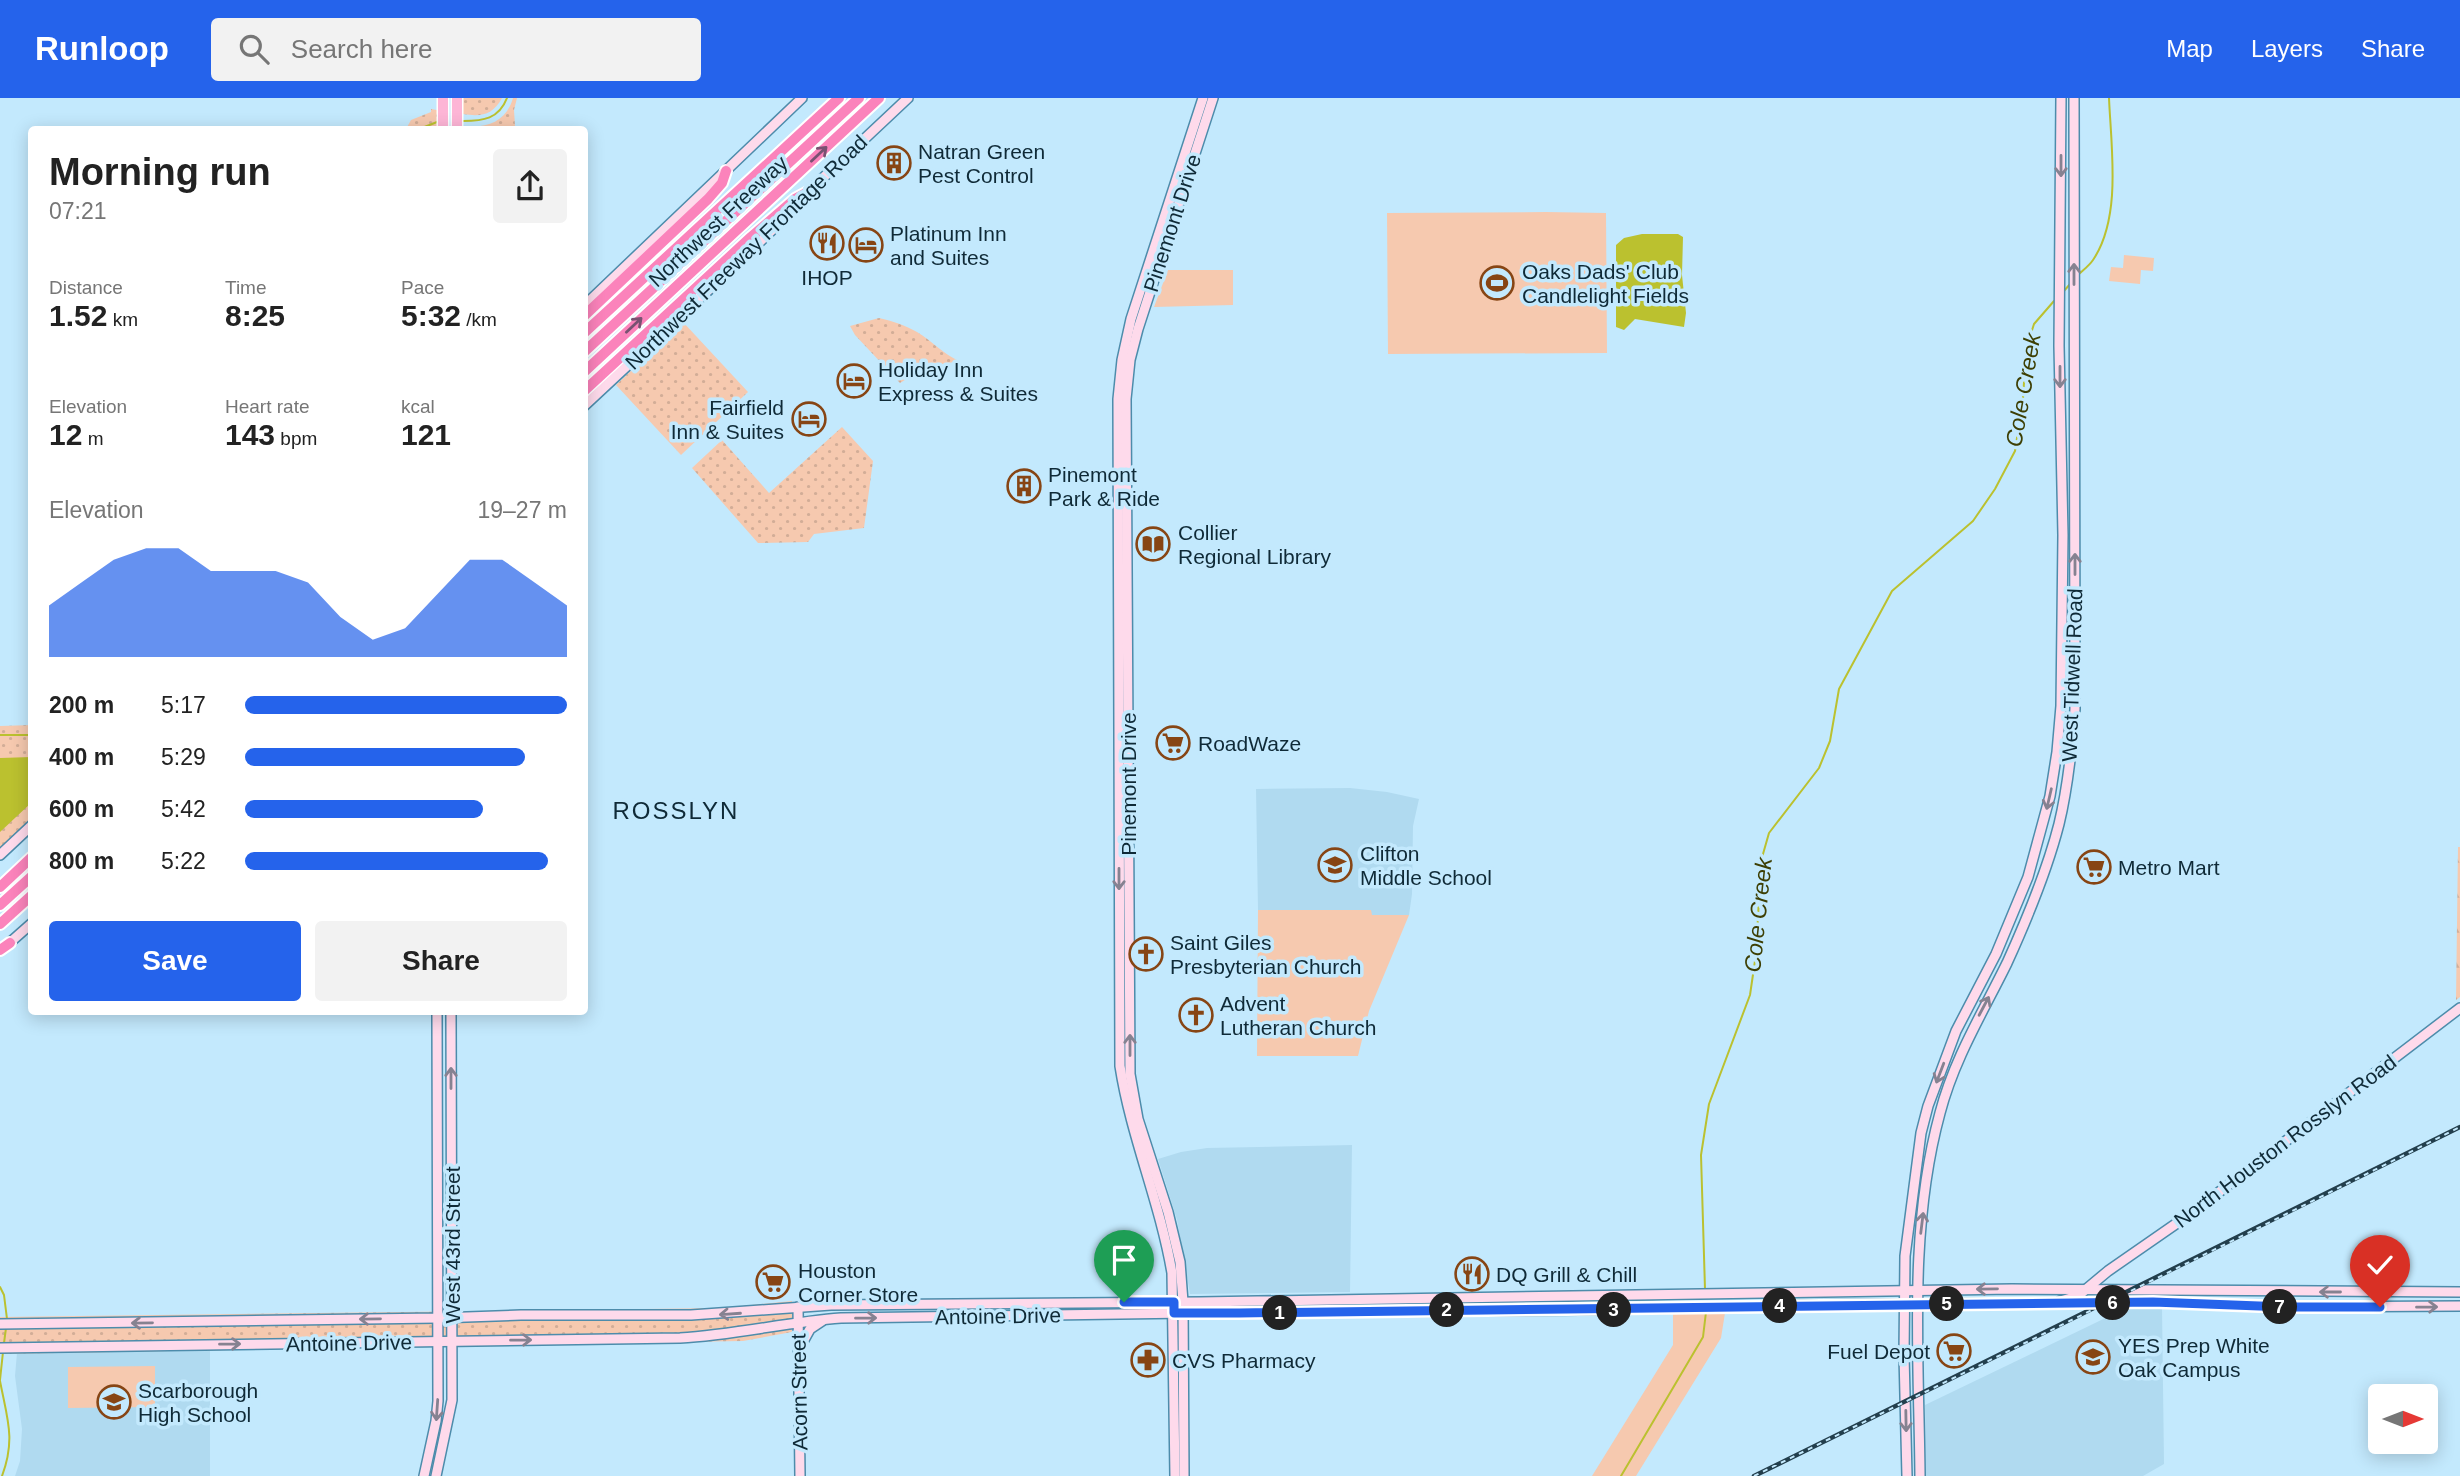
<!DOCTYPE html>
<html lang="en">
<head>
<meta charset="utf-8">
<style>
  :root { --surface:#fff; --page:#f2f2f2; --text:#222; --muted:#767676; --accent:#2563eb }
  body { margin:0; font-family:Arial,sans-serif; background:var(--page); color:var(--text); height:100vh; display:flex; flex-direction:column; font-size:26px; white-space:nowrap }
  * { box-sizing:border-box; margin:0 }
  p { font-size:23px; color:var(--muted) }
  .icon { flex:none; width:38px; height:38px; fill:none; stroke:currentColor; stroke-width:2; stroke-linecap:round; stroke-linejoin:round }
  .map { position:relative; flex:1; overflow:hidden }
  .sheet { position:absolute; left:28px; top:28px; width:560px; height:889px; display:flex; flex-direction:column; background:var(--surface); border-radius:7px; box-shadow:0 4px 18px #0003 }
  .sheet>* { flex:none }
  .needle { width:46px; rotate:90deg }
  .controls { position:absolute; left:2368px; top:1286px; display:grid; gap:14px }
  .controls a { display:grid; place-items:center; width:70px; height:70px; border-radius:7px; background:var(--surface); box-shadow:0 4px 18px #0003; font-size:35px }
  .pin { position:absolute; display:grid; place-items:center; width:60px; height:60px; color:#fff; margin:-72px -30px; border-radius:50% 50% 50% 0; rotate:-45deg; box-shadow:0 0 7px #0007 }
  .pin .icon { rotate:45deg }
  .km { position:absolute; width:35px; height:35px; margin:-18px; border-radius:50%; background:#222; color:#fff; font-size:19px; line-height:35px; text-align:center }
  .round { display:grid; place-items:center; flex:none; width:74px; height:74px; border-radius:7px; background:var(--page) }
  .overview { display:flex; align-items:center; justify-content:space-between; height:119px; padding:0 21px }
  h1 { font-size:38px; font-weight:600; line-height:52px }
  .stats { display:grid; grid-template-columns:repeat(3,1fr); gap:10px; height:119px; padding:7px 21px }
  .stats div { display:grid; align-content:center }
  .stats b { font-size:30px; font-weight:600 }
  .stats small { font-size:19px; font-weight:400 }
  .stats p { font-size:19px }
  .chart { height:196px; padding:14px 21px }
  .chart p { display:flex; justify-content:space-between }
  .chart svg { width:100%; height:126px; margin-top:7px; fill:var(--accent); opacity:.7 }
  .primary-button { display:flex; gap:14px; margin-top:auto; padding:14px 21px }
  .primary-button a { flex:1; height:80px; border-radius:7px; background:var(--accent); color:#fff; font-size:28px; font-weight:600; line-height:80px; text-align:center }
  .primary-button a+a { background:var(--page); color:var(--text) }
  ul { padding:0 21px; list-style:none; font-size:23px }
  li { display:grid; grid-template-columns:112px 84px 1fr; align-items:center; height:52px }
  li i { height:18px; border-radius:9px; background:var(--accent) }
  header { display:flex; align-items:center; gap:42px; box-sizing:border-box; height:98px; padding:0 35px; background:var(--accent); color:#fff }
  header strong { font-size:33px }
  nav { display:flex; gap:38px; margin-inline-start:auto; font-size:24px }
  .search { width:490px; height:63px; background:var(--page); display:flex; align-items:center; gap:18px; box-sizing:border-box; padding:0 24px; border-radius:7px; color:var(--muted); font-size:26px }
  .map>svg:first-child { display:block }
</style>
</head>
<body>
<header>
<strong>Runloop</strong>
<div class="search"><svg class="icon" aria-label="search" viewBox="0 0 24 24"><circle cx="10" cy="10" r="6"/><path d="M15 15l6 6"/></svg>Search here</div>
<nav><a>Map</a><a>Layers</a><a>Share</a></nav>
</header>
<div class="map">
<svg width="2460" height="1378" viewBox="0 0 2460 1378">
  <defs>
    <pattern id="grass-dots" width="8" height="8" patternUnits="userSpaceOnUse" patternTransform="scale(1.75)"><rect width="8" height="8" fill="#f6c9af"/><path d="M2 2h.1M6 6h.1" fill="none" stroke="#d2ad97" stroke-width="1.8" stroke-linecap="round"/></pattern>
    <pattern id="forest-firs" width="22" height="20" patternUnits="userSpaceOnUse" patternTransform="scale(1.75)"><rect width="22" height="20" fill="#f6c9af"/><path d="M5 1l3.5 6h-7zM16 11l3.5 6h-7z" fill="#d2ad97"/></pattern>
  </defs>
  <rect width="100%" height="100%" fill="#c3e9fd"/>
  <g fill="#b0daf0">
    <polygon points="1350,690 1387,694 1419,701 1413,728 1412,796 1409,817 1371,817 1370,812 1258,812 1256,691"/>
    <polygon points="1352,1047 1350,1194 1190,1196 1177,1122 1158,1061 1181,1054 1207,1050"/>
    <polygon points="2162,1210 2164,1366 2143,1378 1926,1378 1925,1307 2124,1211"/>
    <polygon points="210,1253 210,1378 15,1378 20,1363 22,1331 15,1278 17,1255"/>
  </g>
  <g fill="url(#grass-dots)">
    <path d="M463 0H502C493 17 481 19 463 16Z"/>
    <path d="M513 0H517L514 12 515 28 463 31V28C487 31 506 24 513 0Z"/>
    <polygon points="431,11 437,12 438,31 406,31 411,22 431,14"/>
    <path d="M879 220C893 223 904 227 917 234 932 243 943 256 959 263L926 269 900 285 855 237 850 228Z"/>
    <polygon points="683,224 748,294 681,357 616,287"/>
    <polygon points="842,329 873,363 864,430 814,436 808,444 758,445 692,370 722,342 769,395"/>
    <polygon points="32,627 31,722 0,751 0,628"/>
    <polygon points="792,1203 792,1234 743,1243 0,1256 0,1219 722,1210"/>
  </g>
  <polygon fill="url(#forest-firs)" points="2458,749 2460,749 2460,899 2456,902"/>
  <g fill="#f6c9af">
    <polygon points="1546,114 1606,115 1607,255 1388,256 1387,115"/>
    <polygon points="2124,157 2154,160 2153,173 2141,172 2140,186 2109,183 2111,169 2123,170"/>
    <polygon points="1168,172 1233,172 1233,207 1154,209"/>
    <polygon points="1258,812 1371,812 1372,817 1409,817 1369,913 1358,958 1257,958"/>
    <polygon points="1673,1215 1725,1215 1721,1240 1636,1378 1592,1378 1673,1247"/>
    <polygon points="155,1268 155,1309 68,1310 68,1269"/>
  </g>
  <g fill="#bbc12f">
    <polygon points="1642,136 1678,136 1683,139 1682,177 1686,215 1684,229 1635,221 1624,232 1616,229 1616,147 1624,140"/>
    <polygon points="32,659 31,705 0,734 0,660"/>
  </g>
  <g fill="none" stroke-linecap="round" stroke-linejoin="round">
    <g stroke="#bbc12f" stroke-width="2">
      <path d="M463 23C483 23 499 21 507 0"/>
      <polyline points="417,32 437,24"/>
      <path d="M2077 178C2082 173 2089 168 2093 162 2122 119 2111 49 2109 0"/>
      <polyline points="2063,194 2071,185"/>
      <polyline points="0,637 32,637"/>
      <polyline points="0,1189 4,1197 7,1221"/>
      <polyline points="1705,1191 1701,1057 1709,1006 1750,897 1756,856 1761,763 1769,735 1819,670 1830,643 1839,591 1892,493 1973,423 1995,391 2015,353 2023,301 2026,251 2034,226 2054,203"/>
      <polyline points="4,1245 6,1230"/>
      <polyline points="0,1282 3,1254"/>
      <path d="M0 1283C7 1320 16 1341 2 1378"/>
      <polyline points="1621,1378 1703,1239 1706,1214"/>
    </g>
    <defs>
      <g id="secondary">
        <polyline points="584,208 802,0"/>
        <polyline points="584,308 743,160 799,106 808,94 908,0"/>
        <polyline points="0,757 32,727"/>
        <polyline points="6,848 32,825"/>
        <polyline points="2060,1203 2078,1198 2108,1173 2193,1114 2460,910"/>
        <polyline points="798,1209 800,1378"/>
        <polyline points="0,1226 438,1220 521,1217 691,1217 831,1207 1200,1204 2012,1191 2460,1194"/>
        <polyline points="800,1249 810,1231 822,1223"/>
        <path d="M0 1250 680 1240C735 1237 787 1224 841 1220L1189 1215 1580 1212 1812 1207 2153 1204 2286 1209 2460 1208"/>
        <polyline points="424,1378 436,1323 438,1303 437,914"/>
        <polyline points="436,1378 452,1302 451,914"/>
        <path d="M1175 1378 1172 1175C1160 1104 1131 1039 1120 968L1118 301 1122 262 1131 221 1203 0"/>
        <polyline points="1184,1378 1183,1204 1180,1164 1168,1114 1138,1021 1130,976 1126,301 1130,262 1138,231 1213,0"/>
        <polyline points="1907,1378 1904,1257 1905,1158 1921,1035 1928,1008 1956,933 1996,856 2028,779 2050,698 2057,654 2061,608 2063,437 2059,248 2061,0"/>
        <path d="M1920 1378C1919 1258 1908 1132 1940 1015 1954 961 1983 914 2007 865 2027 821 2047 773 2059 726 2068 689 2072 650 2075 611L2074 0"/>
      </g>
      <g id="primary">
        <polyline points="443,0 443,32"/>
        <polyline points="457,32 457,0"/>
      </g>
      <g id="highway">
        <polyline points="584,218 708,101 722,85 726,73"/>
        <polyline points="584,235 839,0"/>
        <polyline points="584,254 859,0"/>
        <polyline points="584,274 879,0"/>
        <polyline points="584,293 751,139 795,101 808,94"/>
        <polyline points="0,789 32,759"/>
        <polyline points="0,807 32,778"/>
        <polyline points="0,826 32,797"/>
        <polyline points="0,852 10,845"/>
      </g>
    </defs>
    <use href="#secondary" stroke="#4d8cab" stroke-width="12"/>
    <use href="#primary" stroke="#fff" stroke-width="13"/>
    <use href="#highway" stroke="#fff" stroke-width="14"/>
    <use href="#secondary" stroke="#fedaeb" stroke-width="9"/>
    <use href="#primary" stroke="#fdb5d6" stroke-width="10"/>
    <use href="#highway" stroke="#fb83bb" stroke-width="10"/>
    <defs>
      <path id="rail" d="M1754 1378C1990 1262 2226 1147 2460 1029"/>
    </defs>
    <use href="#rail" stroke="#233f4d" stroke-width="4.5"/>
    <use href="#rail" stroke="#c3e9fd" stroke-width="2" stroke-dasharray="5" stroke-linecap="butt"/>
  </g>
  <defs><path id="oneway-shaft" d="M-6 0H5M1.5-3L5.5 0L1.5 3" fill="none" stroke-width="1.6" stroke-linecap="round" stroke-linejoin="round" transform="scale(1.75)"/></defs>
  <g stroke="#795272">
    <use href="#oneway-shaft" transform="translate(819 56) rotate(-43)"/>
    <use href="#oneway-shaft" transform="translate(634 227) rotate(-43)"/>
  </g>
  <g stroke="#868291">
    <use href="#oneway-shaft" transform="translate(2061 68) rotate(90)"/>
    <use href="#oneway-shaft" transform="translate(2074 176) rotate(-90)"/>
    <use href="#oneway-shaft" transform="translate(2060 279) rotate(90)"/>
    <use href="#oneway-shaft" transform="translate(2075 466) rotate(-90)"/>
    <use href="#oneway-shaft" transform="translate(2049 701) rotate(103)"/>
    <use href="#oneway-shaft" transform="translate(1119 781) rotate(90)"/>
    <use href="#oneway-shaft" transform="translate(1984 908) rotate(-62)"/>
    <use href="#oneway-shaft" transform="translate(1130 947) rotate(-90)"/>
    <use href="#oneway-shaft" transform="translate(1940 975) rotate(111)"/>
    <use href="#oneway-shaft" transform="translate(451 980) rotate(-90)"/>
    <use href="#oneway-shaft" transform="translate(1922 1125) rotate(-83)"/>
    <use href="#oneway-shaft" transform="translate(1987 1191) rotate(179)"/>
    <use href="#oneway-shaft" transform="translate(2330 1194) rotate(-180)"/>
    <use href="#oneway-shaft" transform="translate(2427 1209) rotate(-1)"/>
    <use href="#oneway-shaft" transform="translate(730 1216) rotate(176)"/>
    <use href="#oneway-shaft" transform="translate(866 1220) rotate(-1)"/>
    <use href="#oneway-shaft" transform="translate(370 1221) rotate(179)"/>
    <use href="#oneway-shaft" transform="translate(142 1225) rotate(179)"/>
    <use href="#oneway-shaft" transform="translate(521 1242) rotate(-1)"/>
    <use href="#oneway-shaft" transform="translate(230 1246) rotate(-1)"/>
    <use href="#oneway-shaft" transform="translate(437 1312) rotate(94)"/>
    <use href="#oneway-shaft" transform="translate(1906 1323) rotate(89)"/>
  </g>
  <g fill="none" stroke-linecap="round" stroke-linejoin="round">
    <defs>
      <polyline id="route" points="1124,1204 1174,1204 1174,1215 1239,1215 2153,1204 2286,1209 2380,1209"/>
    </defs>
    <use href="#route" stroke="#fff" stroke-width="14"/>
    <use href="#route" stroke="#2563eb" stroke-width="9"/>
  </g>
  <defs>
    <symbol id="building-ring" viewBox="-11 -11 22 22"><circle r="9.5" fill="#c3e9fd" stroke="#874514" stroke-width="1.5"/><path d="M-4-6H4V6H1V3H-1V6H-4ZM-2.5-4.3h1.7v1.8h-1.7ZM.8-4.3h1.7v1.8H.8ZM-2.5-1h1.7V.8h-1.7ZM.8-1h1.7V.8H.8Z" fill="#874514"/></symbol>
    <symbol id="restaurant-ring" viewBox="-11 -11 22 22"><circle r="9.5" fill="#c3e9fd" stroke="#874514" stroke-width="1.5"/><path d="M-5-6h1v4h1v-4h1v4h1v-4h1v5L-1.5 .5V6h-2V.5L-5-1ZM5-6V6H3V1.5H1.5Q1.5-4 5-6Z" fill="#874514"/></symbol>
    <symbol id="hotel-ring" viewBox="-11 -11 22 22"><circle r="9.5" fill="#c3e9fd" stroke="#874514" stroke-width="1.5"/><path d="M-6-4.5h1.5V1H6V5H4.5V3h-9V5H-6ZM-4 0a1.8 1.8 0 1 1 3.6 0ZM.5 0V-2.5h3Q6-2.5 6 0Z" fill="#874514"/></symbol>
    <symbol id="stadium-ring" viewBox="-11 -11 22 22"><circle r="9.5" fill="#c3e9fd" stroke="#874514" stroke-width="1.5"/><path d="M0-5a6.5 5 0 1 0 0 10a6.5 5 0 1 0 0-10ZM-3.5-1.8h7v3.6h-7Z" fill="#874514"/></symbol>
    <symbol id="library-ring" viewBox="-11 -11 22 22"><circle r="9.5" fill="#c3e9fd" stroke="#874514" stroke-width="1.5"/><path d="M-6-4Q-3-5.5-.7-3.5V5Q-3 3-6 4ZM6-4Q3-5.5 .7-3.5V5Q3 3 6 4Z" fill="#874514"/></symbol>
    <symbol id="supermarket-ring" viewBox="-11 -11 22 22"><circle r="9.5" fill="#c3e9fd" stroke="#874514" stroke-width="1.5"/><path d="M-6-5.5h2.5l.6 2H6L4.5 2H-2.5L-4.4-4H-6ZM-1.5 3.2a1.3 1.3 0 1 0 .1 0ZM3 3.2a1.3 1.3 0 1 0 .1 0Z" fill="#874514"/></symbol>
    <symbol id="school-ring" viewBox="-11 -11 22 22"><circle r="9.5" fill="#c3e9fd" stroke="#874514" stroke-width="1.5"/><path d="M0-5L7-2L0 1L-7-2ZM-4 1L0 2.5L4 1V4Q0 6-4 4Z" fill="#874514"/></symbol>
    <symbol id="church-ring" viewBox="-11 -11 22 22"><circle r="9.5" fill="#c3e9fd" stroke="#874514" stroke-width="1.5"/><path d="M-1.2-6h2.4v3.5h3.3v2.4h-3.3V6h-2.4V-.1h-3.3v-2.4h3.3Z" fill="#874514"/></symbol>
    <symbol id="pharmacy-ring" viewBox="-11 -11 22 22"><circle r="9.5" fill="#c3e9fd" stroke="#874514" stroke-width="1.5"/><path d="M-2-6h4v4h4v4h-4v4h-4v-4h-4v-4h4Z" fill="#874514"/></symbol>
  </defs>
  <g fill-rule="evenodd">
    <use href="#building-ring" x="875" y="46" width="38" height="38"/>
    <use href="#restaurant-ring" x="808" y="126" width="38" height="38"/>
    <use href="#hotel-ring" x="847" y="128" width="38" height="38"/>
    <use href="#stadium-ring" x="1478" y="166" width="38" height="38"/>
    <use href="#hotel-ring" x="835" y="264" width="38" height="38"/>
    <use href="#hotel-ring" x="790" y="302" width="38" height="38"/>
    <use href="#building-ring" x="1005" y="369" width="38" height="38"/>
    <use href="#library-ring" x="1134" y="427" width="38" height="38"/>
    <use href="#supermarket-ring" x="1154" y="626" width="38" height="38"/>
    <use href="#school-ring" x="1316" y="748" width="38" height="38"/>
    <use href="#supermarket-ring" x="2075" y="750" width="38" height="38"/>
    <use href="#church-ring" x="1127" y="837" width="38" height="38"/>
    <use href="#church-ring" x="1177" y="898" width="38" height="38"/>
    <use href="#restaurant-ring" x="1453" y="1157" width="38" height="38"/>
    <use href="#supermarket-ring" x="754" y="1165" width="38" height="38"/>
    <use href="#supermarket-ring" x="1935" y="1234" width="38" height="38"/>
    <use href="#school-ring" x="2074" y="1240" width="38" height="38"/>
    <use href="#pharmacy-ring" x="1129" y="1243" width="38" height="38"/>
    <use href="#school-ring" x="95" y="1285" width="38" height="38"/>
  </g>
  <g text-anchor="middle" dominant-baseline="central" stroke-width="7" stroke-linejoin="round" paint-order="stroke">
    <g font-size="21" fill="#0f2a37" stroke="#c3e9fd" text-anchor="start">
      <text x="918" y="53">Natran Green<tspan x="918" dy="24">Pest Control</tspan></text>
      <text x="890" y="135">Platinum Inn<tspan x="890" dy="24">and Suites</tspan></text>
      <text x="1522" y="173">Oaks Dads' Club<tspan x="1522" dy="24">Candlelight Fields</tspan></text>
      <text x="827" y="179" text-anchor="middle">IHOP</text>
      <text x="878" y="271">Holiday Inn<tspan x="878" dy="24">Express &amp; Suites</tspan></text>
      <text x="784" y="309" text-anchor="end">Fairfield<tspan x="784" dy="24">Inn &amp; Suites</tspan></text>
      <text x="1048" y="376">Pinemont<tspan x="1048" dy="24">Park &amp; Ride</tspan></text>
      <text x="1178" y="434">Collier<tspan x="1178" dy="24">Regional Library</tspan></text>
      <text x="1198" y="645">RoadWaze</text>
      <text x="1360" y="755">Clifton<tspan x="1360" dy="24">Middle School</tspan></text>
      <text x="2118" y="769">Metro Mart</text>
      <text x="1170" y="844">Saint Giles<tspan x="1170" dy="24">Presbyterian Church</tspan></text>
      <text x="1220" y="905">Advent<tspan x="1220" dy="24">Lutheran Church</tspan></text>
      <text x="798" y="1172">Houston<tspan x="798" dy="24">Corner Store</tspan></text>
      <text x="1496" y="1176">DQ Grill &amp; Chill</text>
      <text x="2118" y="1247">YES Prep White<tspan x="2118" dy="24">Oak Campus</tspan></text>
      <text x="1930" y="1253" text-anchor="end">Fuel Depot</text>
      <text x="1172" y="1262">CVS Pharmacy</text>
      <text x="138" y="1292">Scarborough<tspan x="138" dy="24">High School</tspan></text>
    </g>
    <g font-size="21" fill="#0f2a37" stroke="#c3e9fd">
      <text transform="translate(718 123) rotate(-43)">Northwest Freeway</text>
      <text transform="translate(1172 125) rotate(-72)">Pinemont Drive</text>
      <text transform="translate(746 154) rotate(-44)">Northwest Freeway Frontage Road</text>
      <text transform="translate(2072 577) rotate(-88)">West Tidwell Road</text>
      <text transform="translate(1128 686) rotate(-90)">Pinemont Drive</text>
      <text transform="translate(2285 1043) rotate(-37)">North Houston Rosslyn Road</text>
      <text transform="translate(452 1147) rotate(-90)">West 43rd Street</text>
      <text transform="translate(998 1218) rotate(-1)">Antoine Drive</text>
      <text transform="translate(349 1245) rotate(-1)">Antoine Drive</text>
      <text transform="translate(799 1294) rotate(-91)">Acorn Street</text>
    </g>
    <g font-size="23" font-style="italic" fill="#3d3f04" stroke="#c3e9fd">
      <text transform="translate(2023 292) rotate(-80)">Cole Creek</text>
      <text transform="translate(1758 817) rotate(-84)">Cole Creek</text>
    </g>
    <g font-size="24" letter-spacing="2" fill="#0f2a37" stroke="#c3e9fd">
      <text x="676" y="712">ROSSLYN</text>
    </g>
  </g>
</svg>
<div class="controls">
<a><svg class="needle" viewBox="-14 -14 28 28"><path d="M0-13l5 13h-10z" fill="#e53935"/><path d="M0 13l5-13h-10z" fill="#767676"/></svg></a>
</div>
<div class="pin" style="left:1124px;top:1204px;background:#1e9e55"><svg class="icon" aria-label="arrive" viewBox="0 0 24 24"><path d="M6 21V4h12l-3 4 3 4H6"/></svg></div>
<div class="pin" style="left:2380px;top:1209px;background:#d93025"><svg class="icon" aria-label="check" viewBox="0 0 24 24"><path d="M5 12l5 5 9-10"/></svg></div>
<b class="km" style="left:1280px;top:1215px">1</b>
<b class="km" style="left:1447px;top:1212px">2</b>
<b class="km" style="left:1614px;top:1212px">3</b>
<b class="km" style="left:1780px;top:1208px">4</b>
<b class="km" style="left:1947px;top:1206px">5</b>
<b class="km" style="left:2113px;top:1205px">6</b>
<b class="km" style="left:2280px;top:1209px">7</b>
<section class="sheet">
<div class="overview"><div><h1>Morning run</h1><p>07:21</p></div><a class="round"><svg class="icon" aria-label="share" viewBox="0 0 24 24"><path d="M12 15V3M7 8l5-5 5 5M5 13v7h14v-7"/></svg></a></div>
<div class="stats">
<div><p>Distance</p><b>1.52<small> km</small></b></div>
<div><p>Time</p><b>8:25</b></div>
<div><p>Pace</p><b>5:32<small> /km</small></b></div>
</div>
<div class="stats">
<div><p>Elevation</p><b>12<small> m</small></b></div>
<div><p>Heart rate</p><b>143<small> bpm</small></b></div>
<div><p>kcal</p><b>121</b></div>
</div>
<div class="chart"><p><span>Elevation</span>19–27 m</p>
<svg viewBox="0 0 160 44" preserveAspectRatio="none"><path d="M0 44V26L10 18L20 10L30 6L40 6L50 14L60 14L70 14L80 18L90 30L100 38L110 34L120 22L130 10L140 10L150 18L160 26V44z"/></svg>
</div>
<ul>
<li><b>200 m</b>5:17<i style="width:100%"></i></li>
<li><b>400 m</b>5:29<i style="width:87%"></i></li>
<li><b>600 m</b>5:42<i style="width:74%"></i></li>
<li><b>800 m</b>5:22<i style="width:94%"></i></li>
</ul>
<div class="primary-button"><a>Save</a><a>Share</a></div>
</section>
</div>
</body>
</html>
